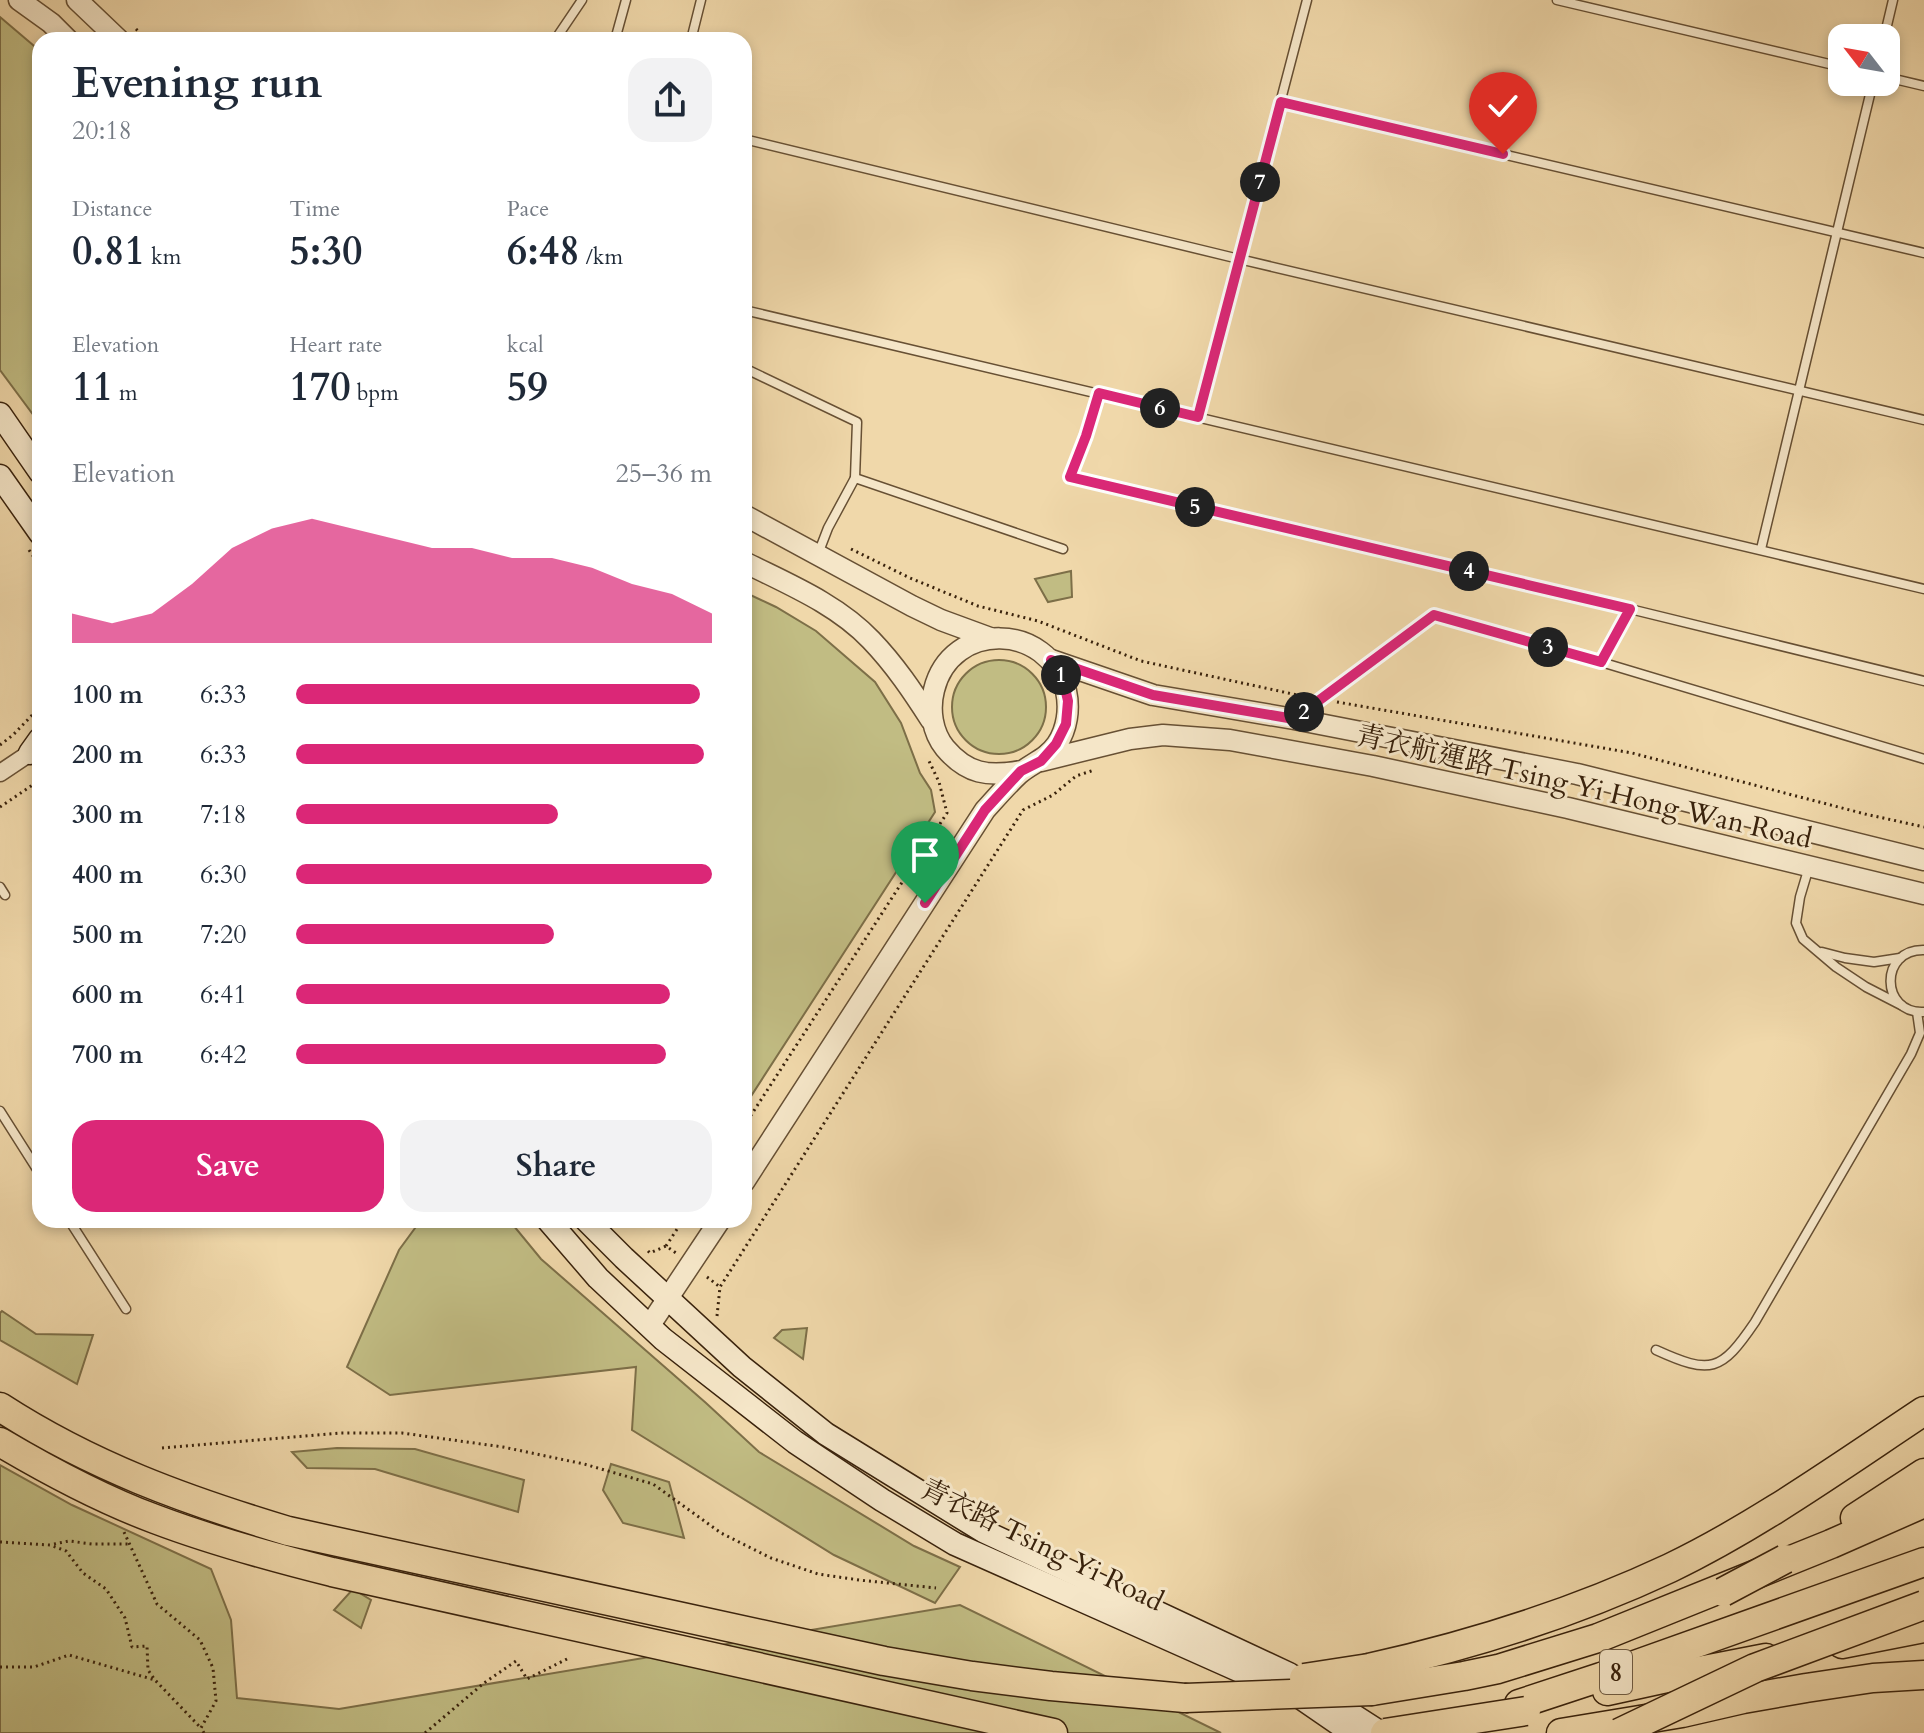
<!DOCTYPE html>
<html lang="en">
<head>
<meta charset="utf-8">
<style>
  :root { --surface:#fff; --page:#f2f2f3; --text:#1f2937; --muted:#747a83; --accent:#db2777 }
  body { margin:0; font-family:Cardo,"Noto Serif TC",serif; background:var(--page); color:var(--text); height:100vh; display:flex; flex-direction:column; font-size:30px; white-space:nowrap }
  * { box-sizing:border-box; margin:0 }
  p { font-size:26px; color:var(--muted) }
  .icon { flex:none; width:44px; height:44px; fill:none; stroke:currentColor; stroke-width:2; stroke-linecap:round; stroke-linejoin:round }
  .map { position:relative; flex:1; overflow:hidden }
  .drawer { position:absolute; left:32px; top:32px; width:720px; height:1196px; display:flex; flex-direction:column; background:var(--surface); border-radius:24px; box-shadow:0 4px 12px #0003 }
  .drawer>* { flex:none }
  .needle { width:52px; rotate:301deg }
  .fabs { position:absolute; left:1828px; top:24px; display:grid; gap:16px }
  .fabs a { display:grid; place-items:center; width:72px; height:72px; border-radius:16px; background:var(--surface); box-shadow:0 4px 12px #0003; font-size:40px }
  .pin { position:absolute; display:grid; place-items:center; width:68px; height:68px; color:#fff; margin:-82px -34px; border-radius:50% 50% 50% 0; rotate:-45deg; box-shadow:0 0 8px #0007 }
  .pin .icon { rotate:45deg }
  .km { position:absolute; width:40px; height:40px; margin:-20px; border-radius:50%; background:#222; color:#fff; font-size:22px; line-height:40px; text-align:center }
  .round { display:grid; place-items:center; flex:none; width:84px; height:84px; border-radius:24px; background:var(--page) }
  .head { display:flex; align-items:center; justify-content:space-between; height:136px; padding:0 40px }
  h1 { font-size:44px; font-weight:600; line-height:60px }
  .figures { display:grid; grid-template-columns:repeat(3,1fr); gap:12px; height:136px; padding:8px 40px }
  .figures div { display:grid; align-content:center }
  .figures b { font-size:40px; font-weight:600 }
  .figures small { font-size:22px; font-weight:400 }
  .figures p { font-size:22px }
  .chart { height:224px; padding:16px 40px }
  .chart p { display:flex; justify-content:space-between }
  .chart svg { width:100%; height:144px; margin-top:8px; fill:var(--accent); opacity:.7 }
  .cta { display:flex; gap:16px; margin-top:auto; padding:16px 40px }
  .cta a { flex:1; height:92px; border-radius:24px; background:var(--accent); color:#fff; font-size:32px; font-weight:600; line-height:92px; text-align:center }
  .cta a+a { background:var(--page); color:var(--text) }
  ul { padding:0 40px; list-style:none; font-size:26px }
  li { display:grid; grid-template-columns:128px 96px 1fr; align-items:center; height:60px }
  li i { height:20px; border-radius:10px; background:var(--accent) }
  .map>svg:first-child { display:block }
</style>
</head>
<body>
<div class="map">
<svg width="1924" height="1733" viewBox="0 0 1924 1733">
  <rect width="100%" height="100%" fill="#f0d8aa"/>
  <filter id="stains"><feTurbulence type="fractalNoise" baseFrequency=".0025" numOctaves="4"/><feColorMatrix values="0 0 0 0 .2 0 0 0 0 .09 0 0 0 0 .02 0 0 0 .5 -.17"/></filter>
  <radialGradient id="worn" r=".72"><stop offset=".6" stop-color="#630" stop-opacity="0"/><stop offset="1" stop-color="#630" stop-opacity=".3"/></radialGradient>
  <g fill="#c1bc83" stroke="#7d6f48" stroke-width="2">
    <polygon points="0,17 40,51 40,424 0,370"/>
    <polygon points="1071,571 1072,597 1048,602 1035,579"/>
    <polygon points="744,592 776,607 816,631 875,682 901,723 920,773 931,790 935,812 744,1107"/>
    <circle cx="999" cy="707" r="47"/>
    <polygon points="421,1220 509,1220 541,1259 706,1403 759,1452 914,1546 960,1567 935,1603 834,1555 632,1430 636,1367 390,1395 347,1367 399,1250"/>
    <polygon points="2,1311 36,1334 93,1335 77,1384 0,1340 0,1313"/>
    <polygon points="807,1328 803,1359 774,1338 782,1330"/>
    <polygon points="337,1448 415,1449 524,1480 518,1512 375,1469 307,1468 292,1452"/>
    <polygon points="611,1464 669,1482 684,1538 623,1523 603,1490"/>
    <polygon points="0,1465 72,1505 211,1569 231,1620 237,1698 339,1709 960,1605 1221,1733 0,1733"/>
    <polygon points="353,1589 371,1600 361,1628 334,1610"/>
  </g>
  <g fill="none" stroke-linecap="round" stroke-linejoin="round">
    <defs>
      <g id="service">
        <polyline points="1557,0 1842,67"/>
        <polyline points="1884,38 1893,0"/>
        <polyline points="555,40 582,0"/>
        <polyline points="615,40 626,0"/>
        <polyline points="691,40 701,0"/>
        <polyline points="1886,77 1924,86"/>
        <polyline points="1281,102 1924,253"/>
        <polyline points="744,139 1239,259 1924,420"/>
        <polyline points="744,310 1924,589"/>
        <polyline points="744,368 857,422 855,478"/>
        <polyline points="1099,393 1086,436 1070,477 1630,609 1924,681"/>
        <polyline points="1198,417 1307,0"/>
        <polyline points="1761,549 1873,82"/>
        <polyline points="818,554 828,528 855,478 1063,549"/>
        <polyline points="1601,662 1630,609"/>
        <polyline points="1297,716 1434,615 1601,662 1924,759"/>
        <polyline points="1809,867 1800,897 1796,923 1803,939 1836,967 1866,987 1901,1005"/>
        <polyline points="0,887 5,895"/>
        <path d="M1924 950C1879 949 1880 1014 1924 1012"/>
        <polyline points="1822,952 1845,958 1874,962 1900,958"/>
        <polyline points="0,1111 40,1174"/>
        <polyline points="69,1220 126,1309"/>
        <path d="M1656 1350C1711 1375 1721 1372 1755 1322L1911 1054 1920 1033 1917 1012"/>
      </g>
      <polyline id="minor" points="0,773 39,747"/>
      <g id="tertiary">
        <polyline points="19,0 51,23 68,40"/>
        <polyline points="77,0 119,40"/>
        <polyline points="744,515 912,606 941,620 990,638"/>
        <path d="M744 562C788 584 837 604 871 640 895 665 913 692 931 720"/>
        <polyline points="1051,660 1153,695 1294,719 1577,774 1924,860"/>
        <polyline points="1041,761 1130,739 1163,735 1230,740 1373,766 1568,808 1924,894"/>
        <path d="M744 1182 985 810C996 798 1007 785 1019 774 1031 763 1046 760 1057 744 1067 729 1070 709 1066 691 1049 622 951 620 934 690 929 709 932 732 945 748 967 774 988 777 1021 771"/>
        <polyline points="650,1325 720,1220"/>
      </g>
      <g id="secondary">
        <polyline points="0,414 40,472"/>
        <polyline points="0,476 40,533"/>
        <polyline points="30,753 40,739"/>
        <polyline points="548,1220 598,1278 663,1339 795,1442 882,1500 955,1544 1301,1698 1352,1733"/>
        <polyline points="586,1220 624,1258 742,1367 826,1434 983,1531 1289,1674 1381,1733"/>
      </g>
      <g id="motorway">
        <path d="M0 1407C91 1466 185 1500 288 1531L884 1661 972 1676 1051 1686 1185 1698"/>
        <path d="M0 1442C49 1471 101 1499 155 1519 213 1541 272 1557 332 1572L1053 1733"/>
        <polyline points="1855,1518 1924,1473"/>
        <polyline points="1842,1644 1924,1628"/>
        <path d="M1369 1668C1472 1645 1574 1613 1670 1568 1759 1525 1841 1466 1924 1411"/>
        <polyline points="1372,1691 1464,1676 1498,1669 1598,1638 1831,1544 1924,1503"/>
        <polyline points="1607,1691 1694,1672 1766,1658"/>
        <polyline points="1519,1704 1601,1677 1924,1562"/>
        <polyline points="1561,1733 1682,1713 1743,1699 1806,1688 1873,1678 1924,1675"/>
      </g>
    </defs>
    <use href="#service" stroke="#675034" stroke-width="11"/>
    <use href="#minor" stroke="#675034" stroke-width="19"/>
    <use href="#tertiary" stroke="#675034" stroke-width="23"/>
    <use href="#secondary" stroke="#39220c" stroke-width="25"/>
    <use href="#motorway" stroke="#39220c" stroke-width="31"/>
    <g stroke="#39220c" stroke-width="3" stroke-dasharray="2 4" stroke-linecap="butt">
      <polyline points="136,29 148,40"/>
      <polyline points="851,549 910,578 978,606 1038,621 1141,661 1302,696"/>
      <polyline points="29,550 40,566"/>
      <polyline points="1337,702 1632,753 1865,814 1924,827"/>
      <polyline points="0,745 13,735 40,707"/>
      <polyline points="0,807 40,780"/>
      <polyline points="744,1126 947,813 939,782 929,761"/>
      <polyline points="522,1220 529,1229"/>
      <polyline points="666,1246 683,1220"/>
      <polyline points="648,1251 650,1253 666,1246 676,1253"/>
      <polyline points="707,1277 720,1287"/>
      <polyline points="717,1316 720,1287 1023,810 1053,795 1076,776 1094,770"/>
      <polyline points="162,1448 341,1433 402,1433 503,1447 584,1464 653,1484 721,1533 771,1558 818,1574 859,1580 936,1588"/>
      <polyline points="124,1532 157,1604 200,1640 213,1668 216,1701 201,1728 204,1733"/>
      <polyline points="0,1542 50,1545 66,1551 83,1573 106,1589 125,1618 132,1647 147,1646 148,1670 155,1680 200,1727"/>
      <polyline points="54,1544 69,1541 92,1544 129,1544"/>
      <polyline points="0,1667 34,1667 69,1655 155,1680"/>
      <polyline points="425,1733 484,1683 516,1661 527,1679 569,1658"/>
    </g>
    <use href="#service" stroke="#f5e6c8" stroke-width="8"/>
    <use href="#minor" stroke="#f5e6c8" stroke-width="16"/>
    <use href="#tertiary" stroke="#f5e6c8" stroke-width="20"/>
    <use href="#secondary" stroke="#f5e6c8" stroke-width="22"/>
    <use href="#motorway" stroke="#f0d8aa" stroke-width="28"/>
    <defs>
      <g id="motorway-bridge">
        <polyline points="1723,1592 1785,1559"/>
        <polyline points="1304,1678 1369,1668"/>
        <polyline points="1185,1698 1372,1691"/>
        <polyline points="1385,1733 1526,1711"/>
        <polyline points="1619,1733 1755,1668 1924,1605"/>
      </g>
    </defs>
    <use href="#motorway-bridge" stroke="#39220c" stroke-width="31" stroke-linecap="butt"/>
    <use href="#motorway-bridge" stroke="#f0d8aa" stroke-width="28"/>
  </g>
  <g fill="none" stroke-linecap="round" stroke-linejoin="round">
    <defs>
      <polyline id="route" points="925,903 985,810 1021,771 1041,761 1056,744 1066,724 1068,701 1063,679 1051,660 1153,695 1294,719 1434,615 1601,662 1630,609 1070,477 1086,436 1099,393 1198,417 1281,102 1503,154"/>
    </defs>
    <use href="#route" stroke="#fff" stroke-width="16"/>
    <use href="#route" stroke="#db2777" stroke-width="10"/>
  </g>
  <g text-anchor="middle" dominant-baseline="central" stroke-width="6" stroke-linejoin="round" paint-order="stroke">
    <rect fill="#f5e6c8" stroke="#715d44" stroke-width="2" x="1600" y="1650" width="32" height="44" rx="6"/>
    <g font-size="26" font-weight="bold" fill="#39220c">
      <text x="1616" y="1672">8</text>
    </g>
    <g font-size="28" fill="#39220c" stroke="#f5e6c8">
      <text transform="translate(1584 787) rotate(13)">青衣航運路 Tsing Yi Hong Wan Road</text>
      <text transform="translate(1042 1545) rotate(26)">青衣路 Tsing Yi Road</text>
    </g>
  </g>
  <rect width="100%" height="100%" filter="url(#stains)"/>
  <rect width="100%" height="100%" fill="url(#worn)"/>
</svg>
<div class="fabs">
<a><svg class="needle" viewBox="-14 -14 28 28"><path d="M0-13l5 13h-10z" fill="#e53935"/><path d="M0 13l5-13h-10z" fill="#747a83"/></svg></a>
</div>
<div class="pin" style="left:925px;top:903px;background:#1e9e55"><svg class="icon" aria-label="arrive" viewBox="0 0 24 24"><path d="M6 21V4h12l-3 4 3 4H6"/></svg></div>
<div class="pin" style="left:1503px;top:154px;background:#d93025"><svg class="icon" aria-label="check" viewBox="0 0 24 24"><path d="M5 12l5 5 9-10"/></svg></div>
<b class="km" style="left:1061px;top:675px">1</b>
<b class="km" style="left:1304px;top:712px">2</b>
<b class="km" style="left:1548px;top:647px">3</b>
<b class="km" style="left:1469px;top:571px">4</b>
<b class="km" style="left:1195px;top:507px">5</b>
<b class="km" style="left:1160px;top:408px">6</b>
<b class="km" style="left:1260px;top:182px">7</b>
<section class="drawer">
<div class="head"><div><h1>Evening run</h1><p>20:18</p></div><a class="round"><svg class="icon" aria-label="share" viewBox="0 0 24 24"><path d="M12 15V3M7 8l5-5 5 5M5 13v7h14v-7"/></svg></a></div>
<div class="figures">
<div><p>Distance</p><b>0.81<small> km</small></b></div>
<div><p>Time</p><b>5:30</b></div>
<div><p>Pace</p><b>6:48<small> /km</small></b></div>
</div>
<div class="figures">
<div><p>Elevation</p><b>11<small> m</small></b></div>
<div><p>Heart rate</p><b>170<small> bpm</small></b></div>
<div><p>kcal</p><b>59</b></div>
</div>
<div class="chart"><p><span>Elevation</span>25–36 m</p>
<svg viewBox="0 0 160 44" preserveAspectRatio="none"><path d="M0 44V35L10 38L20 35L30 26L40 15L50 9L60 6L70 9L80 12L90 15L100 15L110 18L120 18L130 21L140 26L150 29L160 35V44z"/></svg>
</div>
<ul>
<li><b>100 m</b>6:33<i style="width:97%"></i></li>
<li><b>200 m</b>6:33<i style="width:98%"></i></li>
<li><b>300 m</b>7:18<i style="width:63%"></i></li>
<li><b>400 m</b>6:30<i style="width:100%"></i></li>
<li><b>500 m</b>7:20<i style="width:62%"></i></li>
<li><b>600 m</b>6:41<i style="width:90%"></i></li>
<li><b>700 m</b>6:42<i style="width:89%"></i></li>
</ul>
<div class="cta"><a>Save</a><a>Share</a></div>
</section>
</div>
</body>
</html>
